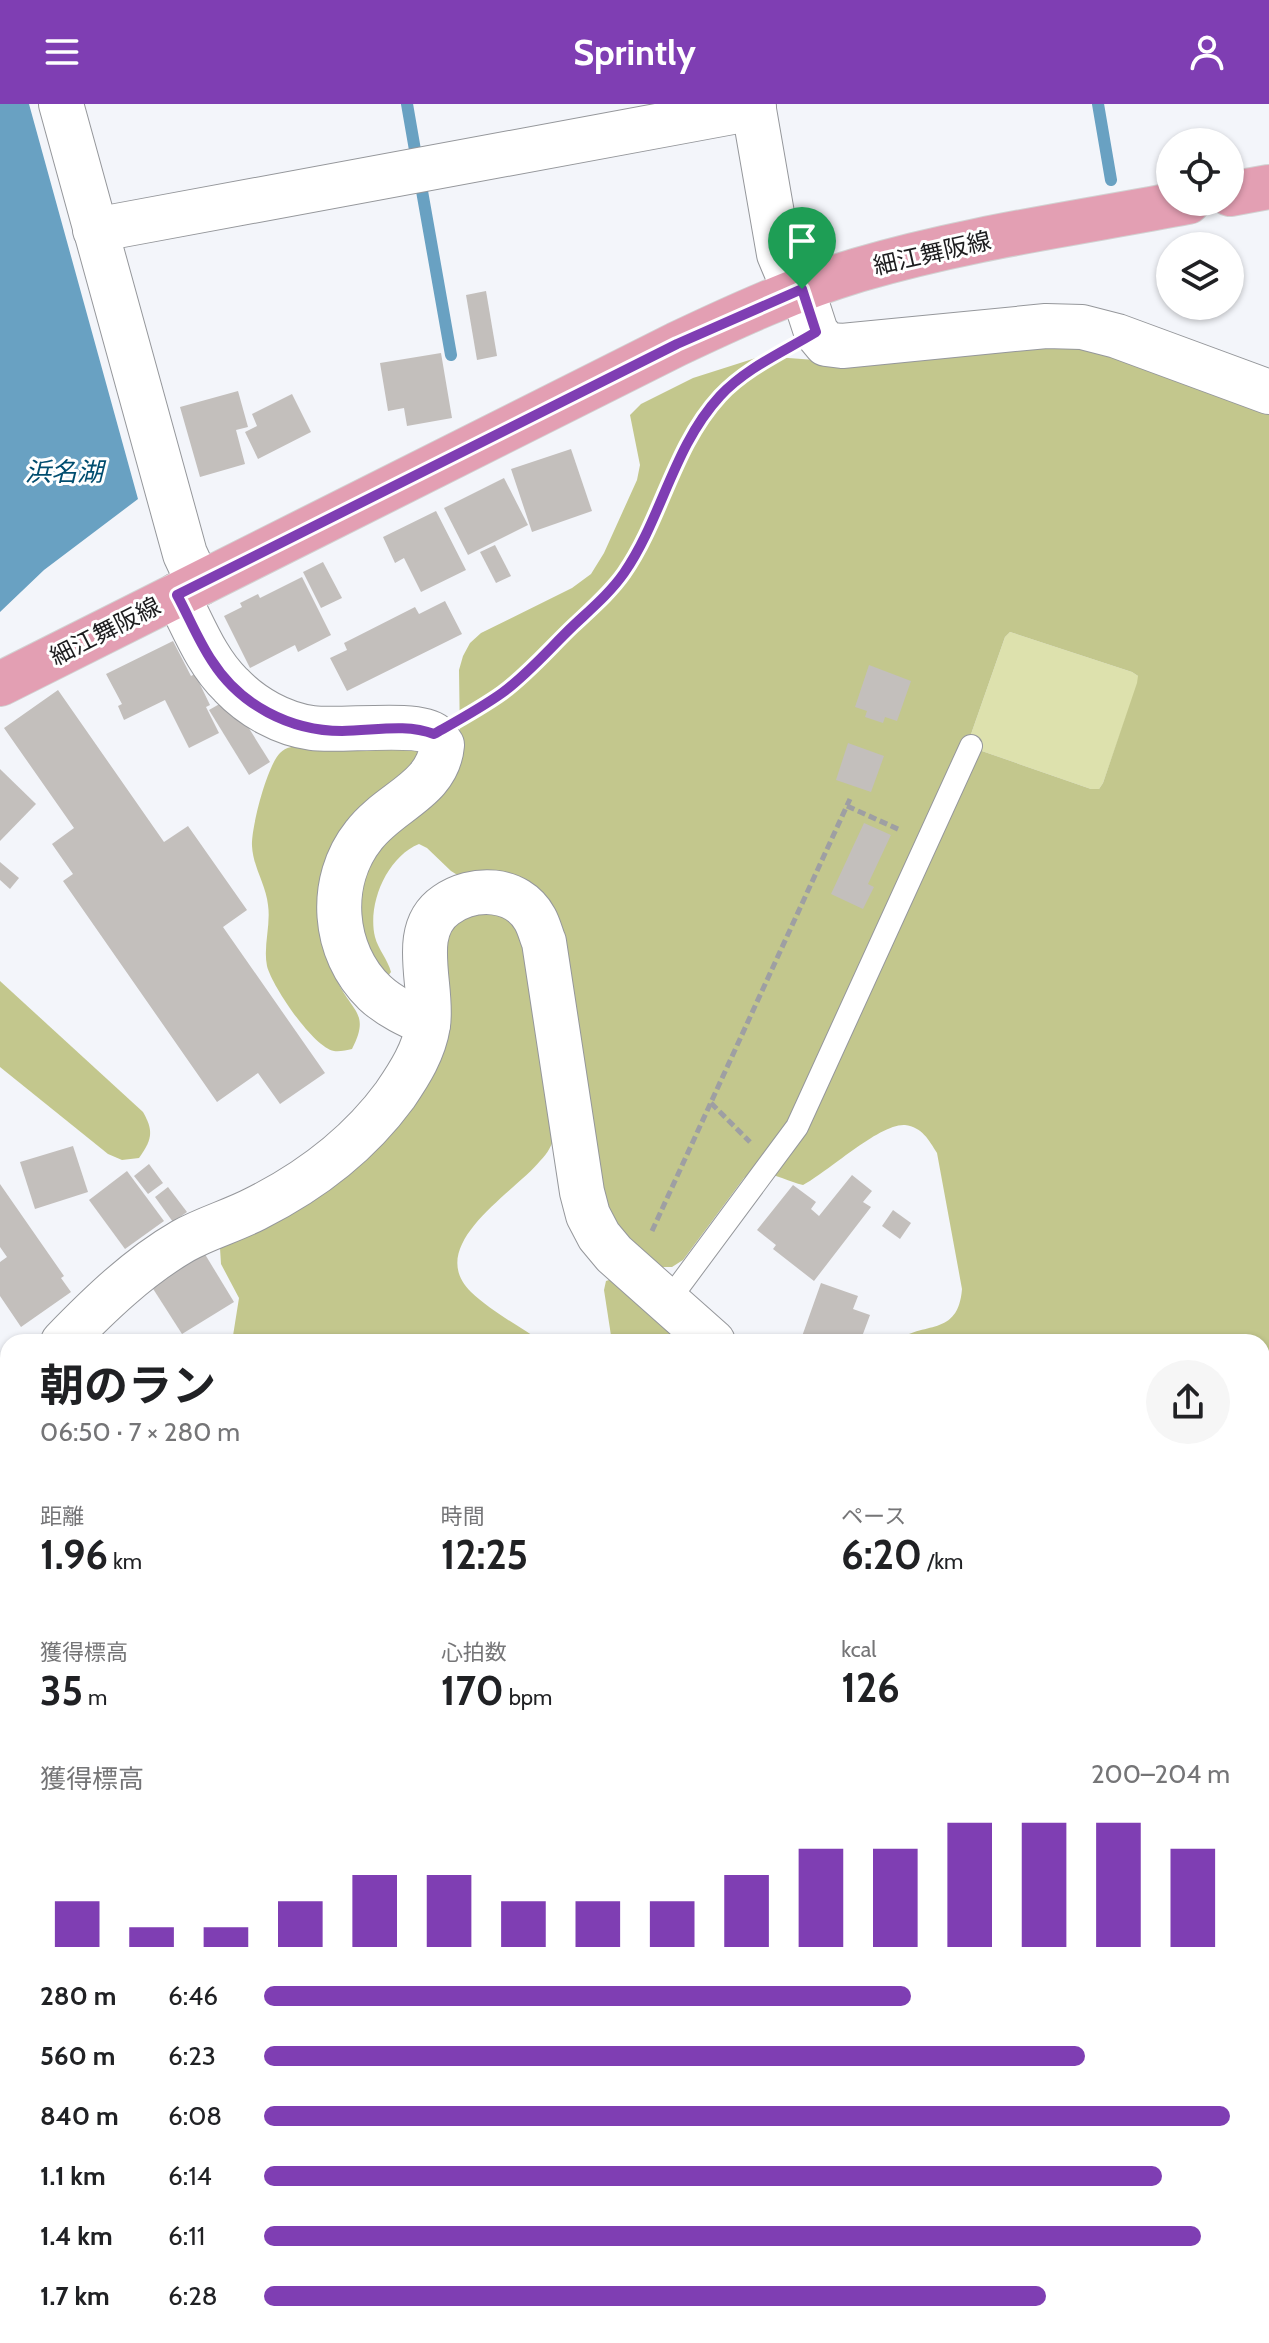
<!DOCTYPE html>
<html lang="ja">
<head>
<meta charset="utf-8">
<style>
  :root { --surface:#fff; --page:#f6f6f6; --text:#202124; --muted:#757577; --accent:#7f3eb3 }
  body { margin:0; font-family:Cabin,"Noto Sans JP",sans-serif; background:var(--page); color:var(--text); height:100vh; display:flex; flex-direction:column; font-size:30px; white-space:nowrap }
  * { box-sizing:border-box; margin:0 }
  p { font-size:26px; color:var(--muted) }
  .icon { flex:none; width:44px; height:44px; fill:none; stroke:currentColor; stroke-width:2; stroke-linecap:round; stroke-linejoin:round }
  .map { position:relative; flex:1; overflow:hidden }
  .details { position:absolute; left:0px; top:1230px; width:1270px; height:1010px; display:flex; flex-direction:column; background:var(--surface); border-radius:24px 24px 0 0; box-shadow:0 2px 6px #0004 }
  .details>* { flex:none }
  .controls { position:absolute; left:1156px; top:24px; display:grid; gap:16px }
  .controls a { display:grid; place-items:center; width:88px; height:88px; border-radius:50%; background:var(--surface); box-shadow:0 2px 6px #0004; font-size:40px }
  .pin { position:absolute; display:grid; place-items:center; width:68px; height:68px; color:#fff; margin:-82px -34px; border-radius:50% 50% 50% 0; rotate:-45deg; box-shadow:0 0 8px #0007 }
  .pin .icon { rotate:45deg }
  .round { display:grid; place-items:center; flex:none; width:84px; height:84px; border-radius:42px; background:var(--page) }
  .overview { display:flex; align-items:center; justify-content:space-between; height:136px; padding:0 40px }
  h1 { font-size:44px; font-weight:700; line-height:60px }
  .figures { display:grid; grid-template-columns:repeat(3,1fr); gap:12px; height:136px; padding:8px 40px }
  .figures div { display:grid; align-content:center }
  .figures b { font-size:40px; font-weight:700 }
  .figures small { font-size:22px; font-weight:400 }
  .figures p { font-size:22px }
  .chart { height:224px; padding:16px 40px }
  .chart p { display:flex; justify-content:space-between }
  .chart svg { width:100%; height:144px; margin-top:8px; stroke:var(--accent); stroke-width:6 }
  ul { padding:0 40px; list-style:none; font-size:26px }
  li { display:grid; grid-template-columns:128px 96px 1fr; align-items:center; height:60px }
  li i { height:20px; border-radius:10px; background:var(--accent) }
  header { display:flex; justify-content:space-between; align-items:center; height:104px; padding:0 40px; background:var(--accent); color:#fff; font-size:36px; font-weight:700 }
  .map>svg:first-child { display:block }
</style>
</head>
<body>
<header><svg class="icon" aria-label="menu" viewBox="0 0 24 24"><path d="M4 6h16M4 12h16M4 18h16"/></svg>Sprintly<svg class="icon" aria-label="person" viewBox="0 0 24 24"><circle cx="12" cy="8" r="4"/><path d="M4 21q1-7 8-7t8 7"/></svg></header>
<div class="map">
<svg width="1269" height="2239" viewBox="0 0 1269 2239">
  <rect width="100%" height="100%" fill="#f3f5fa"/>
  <polygon fill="#dde1ad" points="1010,528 1132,568 1138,572 1138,579 1103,679 1099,685 1091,685 976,645 970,633 1005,533"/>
  <g fill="#c3c78d" fill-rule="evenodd">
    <path d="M1080 241 1269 307V1433L1262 1432V1238H895C923 1216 958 1234 962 1185L937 1049C929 1036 922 1023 905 1021 880 1019 828 1068 803 1081 784 1077 762 1061 744 1074L683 1156 672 1163H657L611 1124 559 834 451 767 427 744 419 740C387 753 367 800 375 833 378 845 388 856 391 868L388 872 372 857 357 811 365 763 460 636 459 566 463 552 470 539 481 529 572 484 591 470 604 449 637 376 640 361 630 311 641 300 693 274 762 252 815 256ZM1010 528 1132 568 1138 572 1137 579 1103 679 1099 685H1091L976 645 970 633 1005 533Z"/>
    <path d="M303 641 422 646 328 846C331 856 333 867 337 876 351 908 371 908 352 945 347 946 339 948 334 947 313 943 272 882 267 862 263 842 271 821 268 801 266 781 253 763 252 742 251 724 267 662 280 649 286 643 294 642 303 641Z"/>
    <path d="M489 801 522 821 555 1031C552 1041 548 1049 540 1057 515 1088 423 1141 471 1188 491 1207 519 1222 542 1238H232L239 1194 221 1160 220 1144 229 1132 375 1037 452 814Z"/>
    <path d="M0 877 143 1008C154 1027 152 1036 139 1054L122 1056 108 1050 0 963Z"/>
    <polygon points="615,1174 691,1238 612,1238 604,1186 606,1177"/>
    <polygon points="1262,1461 1269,1462 1269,1691 1262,1692"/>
  </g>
  <polygon fill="#69a1c2" points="0,0 29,0 138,395 44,466 0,508"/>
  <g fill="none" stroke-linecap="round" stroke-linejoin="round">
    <g stroke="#69a1c2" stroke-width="12">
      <polyline points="407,0 415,46"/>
      <polyline points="1098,0 1111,76"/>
      <polyline points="422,87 451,251"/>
      <polyline points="0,2197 8,2197"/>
    </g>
  </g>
  <g fill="#c3bfbc">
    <polygon points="486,187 497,252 477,256 466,191"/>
    <polygon points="441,249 452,314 407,322 404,304 388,307 380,259"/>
    <polygon points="238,287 248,323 236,326 245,360 200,373 180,303"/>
    <polygon points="292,290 311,328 258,355 245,328 257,322 252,310"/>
    <polygon points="571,345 592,407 532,428 511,365"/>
    <polygon points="504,374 528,421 468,451 444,404"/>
    <polygon points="436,407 466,466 421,488 404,454 395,459 383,433"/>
    <polygon points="495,441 511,472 496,479 480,448"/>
    <polygon points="323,458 342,494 321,504 303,468"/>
    <polygon points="302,473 331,531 298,548 295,541 250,564 224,512 242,503 240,499 258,490 260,494"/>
    <polygon points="445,497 462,530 347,587 330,554 347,546 344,539 415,503 419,510"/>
    <polygon points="173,537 191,572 195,570 210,601 206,603 219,629 189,644 165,596 124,616 118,602 122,600 106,570"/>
    <polygon points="869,561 911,577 897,617 885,613 883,619 865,613 867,607 855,603"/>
    <polygon points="58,586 164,738 188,722 247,806 223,823 325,969 280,1000 258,969 217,998 63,777 73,770 52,740 74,724 4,624"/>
    <polygon points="230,594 270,658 249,671 209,606"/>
    <polygon points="848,639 884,652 871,688 836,676"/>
    <polygon points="0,665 36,700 0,737"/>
    <polygon points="864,719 891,731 868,780 874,783 863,805 831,790"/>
    <polygon points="0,758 19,774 10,785 0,776"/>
    <polygon points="73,1042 88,1088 35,1105 20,1058"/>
    <polygon points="149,1060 163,1079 148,1090 134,1072"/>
    <polygon points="127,1067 164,1117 125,1145 89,1096"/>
    <polygon points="852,1071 872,1087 863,1098 871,1103 814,1177 773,1145 776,1141 757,1126 793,1081 816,1098 811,1105 819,1112"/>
    <polygon points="0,1080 64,1172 61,1174 71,1188 21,1223 0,1192 0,1158 7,1153 0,1143"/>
    <polygon points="168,1083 187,1108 173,1118 155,1093"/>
    <polygon points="893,1106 911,1119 900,1135 882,1122"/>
    <polygon points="203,1147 234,1198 182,1230 150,1180"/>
    <polygon points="821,1179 858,1192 853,1205 870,1211 860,1238 800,1238"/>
    <polygon points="8,1417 8,1498 0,1494 0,1434"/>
    <rect x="3" y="1716" width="5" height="48"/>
    <rect x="4" y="1928" width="4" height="53"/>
    <polygon points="2,2212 8,2212 8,2232 65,2232 65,2239 2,2239"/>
    <rect x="77" y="2232" width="70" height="7"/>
    <rect x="158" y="2232" width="52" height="7"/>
    <rect x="216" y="2232" width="60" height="7"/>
    <rect x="283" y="2232" width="70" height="7"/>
    <rect x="357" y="2232" width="72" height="7"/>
    <rect x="436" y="2232" width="70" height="7"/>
    <polygon points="511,2232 551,2232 558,2239 511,2239"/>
    <rect x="585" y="2232" width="70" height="7"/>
    <rect x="703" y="2232" width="77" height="7"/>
    <rect x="785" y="2232" width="88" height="7"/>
    <rect x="878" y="2232" width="65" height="7"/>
    <rect x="1097" y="2232" width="70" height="7"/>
    <rect x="1172" y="2232" width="71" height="7"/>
    <polygon points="1024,2236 1089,2236 1088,2239 1024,2239"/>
  </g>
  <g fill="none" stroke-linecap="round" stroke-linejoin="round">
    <defs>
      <polyline id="lane" points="668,1197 797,1023 971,642"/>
      <g id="street">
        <polyline points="753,0 779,150 795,188"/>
        <polyline points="95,126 754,4"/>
        <polyline points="802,185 816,228 826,240 842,242 1046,222 1082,223 1117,232 1269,288"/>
        <path d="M177 491C193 521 206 557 231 581 252 603 282 620 312 624 339 628 417 617 434 631 438 633 439 637 442 641 438 686 390 697 364 731 327 777 332 848 375 889 390 903 410 912 428 920"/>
        <path d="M63 1238C99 1201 138 1163 183 1137 206 1124 232 1117 255 1105 309 1078 359 1040 395 991 410 969 424 947 428 921 434 883 408 827 446 801 473 782 517 782 535 815 539 822 541 831 544 838L582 1088 588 1111 599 1132 614 1150 713 1238"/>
        <polyline points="0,1303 8,1295"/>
        <polyline points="1262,1446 1269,1447"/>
        <polyline points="0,1803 8,1803"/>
        <polyline points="0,2052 8,2052"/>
        <polyline points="672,2239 672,2232"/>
      </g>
      <g id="secondary">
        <polyline points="61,0 185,450 199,480"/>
        <polyline points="0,1558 8,1561"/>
        <polyline points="1262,1817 1269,1818"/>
        <polyline points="1267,2239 1269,1876"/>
      </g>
      <g id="primary">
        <polyline points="1230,90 1269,83"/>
        <path d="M0 580 677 240C736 212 795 185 858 166 966 134 1078 119 1188 98"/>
      </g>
    </defs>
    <use href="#lane" stroke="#95979b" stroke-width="24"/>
    <use href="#street" stroke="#95979b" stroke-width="46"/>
    <use href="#secondary" stroke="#95979b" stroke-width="46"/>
    <use href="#primary" stroke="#d2d2d2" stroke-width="46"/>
    <g stroke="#9e9fa3" stroke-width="5" stroke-dasharray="8 4" stroke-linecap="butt">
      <polyline points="470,609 503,588 606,492 624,469 638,444 682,349 699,320 720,293 745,270 781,249"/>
      <polyline points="847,702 900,726"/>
      <polyline points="711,999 750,1038"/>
      <polyline points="652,1127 850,695"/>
    </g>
    <use href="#lane" stroke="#fff" stroke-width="22"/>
    <use href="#street" stroke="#fff" stroke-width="44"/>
    <use href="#secondary" stroke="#fff" stroke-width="44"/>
    <use href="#primary" stroke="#e39fb3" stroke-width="44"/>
  </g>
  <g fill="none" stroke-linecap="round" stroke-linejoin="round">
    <defs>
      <path id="route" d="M802 185 816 228C783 248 746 264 720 292 673 343 662 414 624 469 610 489 591 505 573 522 550 544 528 570 502 589 481 604 457 617 434 630 405 619 373 627 342 627 290 627 240 601 212 557 198 536 189 513 177 491L677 240Z"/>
    </defs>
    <use href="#route" stroke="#fff" stroke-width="16"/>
    <use href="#route" stroke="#7f3eb3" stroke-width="10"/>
  </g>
  <g text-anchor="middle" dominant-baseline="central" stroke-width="6" stroke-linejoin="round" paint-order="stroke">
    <g font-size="24" fill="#1d1d1f" stroke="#fff">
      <text transform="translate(932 149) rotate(-13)">細江舞阪線</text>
      <text transform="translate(105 527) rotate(-27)">細江舞阪線</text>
    </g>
    <g font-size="26" font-style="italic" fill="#004d6f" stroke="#fff">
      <text x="64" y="368">浜名湖</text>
    </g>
  </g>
</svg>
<div class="controls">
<a><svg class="icon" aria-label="locate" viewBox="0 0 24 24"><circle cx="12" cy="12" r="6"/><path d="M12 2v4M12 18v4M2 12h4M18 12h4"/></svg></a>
<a><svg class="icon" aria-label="layers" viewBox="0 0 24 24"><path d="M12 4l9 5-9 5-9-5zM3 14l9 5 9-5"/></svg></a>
</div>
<div class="pin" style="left:802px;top:185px;background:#1e9e55"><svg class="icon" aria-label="arrive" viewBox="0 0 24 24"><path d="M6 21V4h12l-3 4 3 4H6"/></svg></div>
<section class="details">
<div class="overview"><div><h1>朝のラン</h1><p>06:50 · 7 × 280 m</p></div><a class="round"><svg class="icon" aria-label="share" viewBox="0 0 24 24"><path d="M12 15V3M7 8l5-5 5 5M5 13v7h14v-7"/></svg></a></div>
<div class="figures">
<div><p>距離</p><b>1.96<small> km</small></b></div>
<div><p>時間</p><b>12:25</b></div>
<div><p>ペース</p><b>6:20<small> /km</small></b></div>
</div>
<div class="figures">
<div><p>獲得標高</p><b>35<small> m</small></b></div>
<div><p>心拍数</p><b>170<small> bpm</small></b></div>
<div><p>kcal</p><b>126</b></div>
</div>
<div class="chart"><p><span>獲得標高</span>200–204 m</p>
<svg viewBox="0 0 160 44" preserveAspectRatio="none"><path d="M5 44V30M15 44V38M25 44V38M35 44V30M45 44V22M55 44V22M65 44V30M75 44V30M85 44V30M95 44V22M105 44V14M115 44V14M125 44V6M135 44V6M145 44V6M155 44V14"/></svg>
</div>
<ul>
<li><b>280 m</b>6:46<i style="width:67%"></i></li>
<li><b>560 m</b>6:23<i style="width:85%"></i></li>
<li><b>840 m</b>6:08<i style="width:100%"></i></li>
<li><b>1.1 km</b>6:14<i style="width:93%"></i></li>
<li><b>1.4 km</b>6:11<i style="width:97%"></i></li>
<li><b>1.7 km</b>6:28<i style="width:81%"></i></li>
</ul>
</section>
</div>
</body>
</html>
